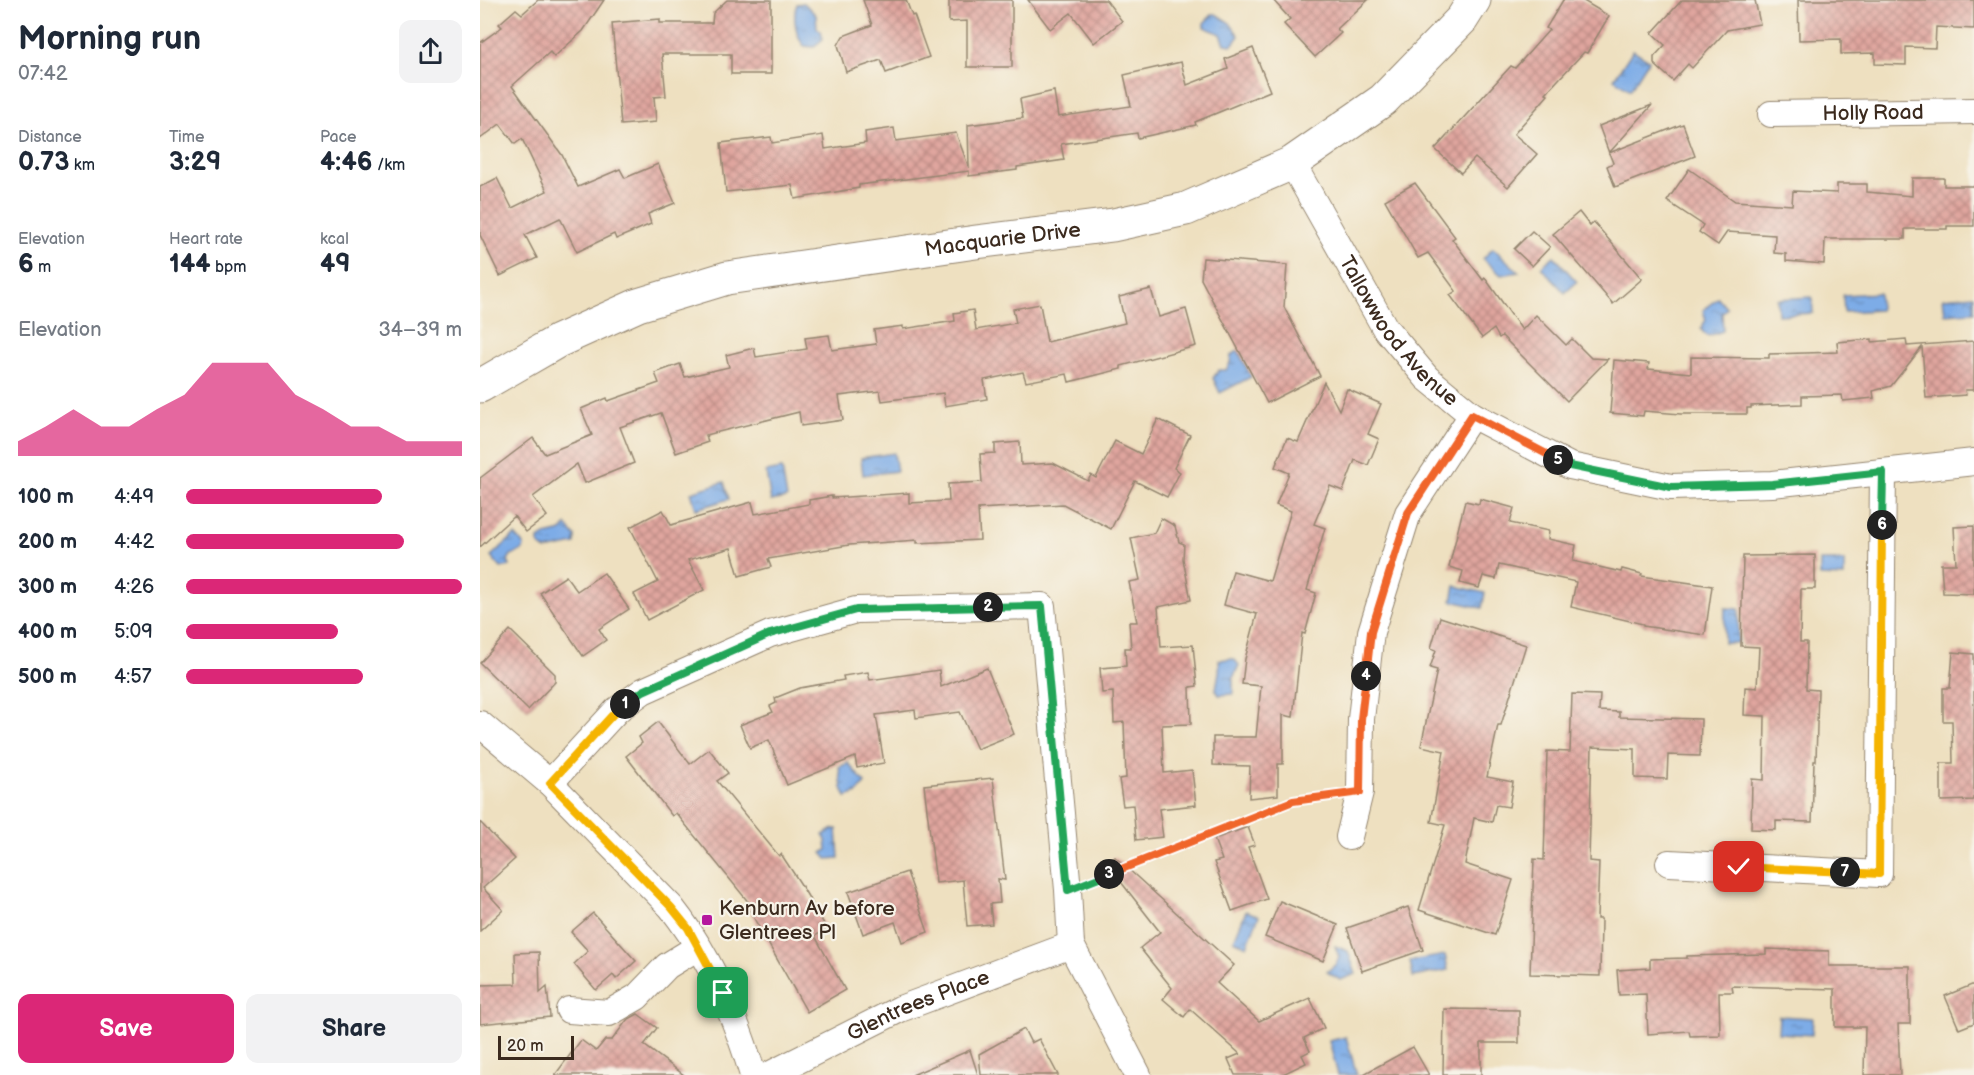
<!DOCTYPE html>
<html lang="en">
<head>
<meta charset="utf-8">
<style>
  :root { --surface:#fff; --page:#f2f2f3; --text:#1f2937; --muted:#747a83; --accent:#db2777 }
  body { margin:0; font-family:"Balsamiq Sans",sans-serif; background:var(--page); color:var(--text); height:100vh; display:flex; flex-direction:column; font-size:22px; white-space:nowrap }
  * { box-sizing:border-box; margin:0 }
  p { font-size:20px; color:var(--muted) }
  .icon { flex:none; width:33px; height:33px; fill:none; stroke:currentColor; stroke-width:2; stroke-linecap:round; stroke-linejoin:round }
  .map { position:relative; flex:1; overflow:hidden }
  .sheet { display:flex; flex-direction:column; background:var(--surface); width:480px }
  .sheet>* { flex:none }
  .scale { position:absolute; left:18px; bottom:15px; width:76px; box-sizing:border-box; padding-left:6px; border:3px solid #3b2a1e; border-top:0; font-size:16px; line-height:21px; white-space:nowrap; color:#3b2a1e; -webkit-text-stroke:4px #f7f3e8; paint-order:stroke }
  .pin { position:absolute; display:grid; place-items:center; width:51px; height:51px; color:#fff; margin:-26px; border-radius:12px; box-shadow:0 3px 9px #0006 }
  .km { position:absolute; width:30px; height:30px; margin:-15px; border-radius:50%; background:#222; color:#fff; font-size:16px; line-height:30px; text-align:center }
  .round { display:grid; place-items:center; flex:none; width:63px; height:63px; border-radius:12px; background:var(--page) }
  .overview { display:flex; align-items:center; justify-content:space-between; height:102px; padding:0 18px }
  h1 { font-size:33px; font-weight:700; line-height:45px }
  .stats { display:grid; grid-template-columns:repeat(3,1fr); gap:9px; height:102px; padding:6px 18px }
  .stats div { display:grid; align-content:center }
  .stats b { font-size:26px; font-weight:700 }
  .stats small { font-size:16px; font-weight:400 }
  .stats p { font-size:16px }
  .chart { height:168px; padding:12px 18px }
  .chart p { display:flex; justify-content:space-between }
  .chart svg { width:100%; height:108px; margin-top:6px; fill:var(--accent); opacity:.7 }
  .cta { display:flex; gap:12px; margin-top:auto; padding:12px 18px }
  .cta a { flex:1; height:69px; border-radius:12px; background:var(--accent); color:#fff; font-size:24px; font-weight:700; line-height:69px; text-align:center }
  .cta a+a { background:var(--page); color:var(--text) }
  ul { padding:0 18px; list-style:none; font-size:20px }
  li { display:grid; grid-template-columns:96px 72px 1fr; align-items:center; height:45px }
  li i { height:15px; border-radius:8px; background:var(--accent) }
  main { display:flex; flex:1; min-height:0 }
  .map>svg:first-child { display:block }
</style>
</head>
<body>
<main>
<section class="sheet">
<div class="overview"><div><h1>Morning run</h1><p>07:42</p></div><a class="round"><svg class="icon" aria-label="share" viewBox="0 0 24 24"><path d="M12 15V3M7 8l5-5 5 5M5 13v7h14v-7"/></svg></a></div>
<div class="stats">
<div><p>Distance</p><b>0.73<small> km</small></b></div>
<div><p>Time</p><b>3:29</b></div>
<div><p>Pace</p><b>4:46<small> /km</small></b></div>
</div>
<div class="stats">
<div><p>Elevation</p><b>6<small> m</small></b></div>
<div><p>Heart rate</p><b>144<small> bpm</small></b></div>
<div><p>kcal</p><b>49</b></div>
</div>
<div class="chart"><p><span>Elevation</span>34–39 m</p>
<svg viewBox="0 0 160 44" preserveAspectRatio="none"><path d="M0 44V38L10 32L20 25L30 32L40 32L50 25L60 19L70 6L80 6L90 6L100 19L110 25L120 32L130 32L140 38L150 38L160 38V44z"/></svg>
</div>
<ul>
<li><b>100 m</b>4:49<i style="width:71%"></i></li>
<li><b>200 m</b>4:42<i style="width:79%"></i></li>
<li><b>300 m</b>4:26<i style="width:100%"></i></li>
<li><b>400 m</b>5:09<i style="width:55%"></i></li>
<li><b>500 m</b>4:57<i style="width:64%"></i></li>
</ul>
<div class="cta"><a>Save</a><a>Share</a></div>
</section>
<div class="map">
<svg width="1494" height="1075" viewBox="0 0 1494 1075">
  <defs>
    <pattern id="water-ripples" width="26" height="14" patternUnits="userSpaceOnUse" patternTransform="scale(1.5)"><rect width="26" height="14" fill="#7dace7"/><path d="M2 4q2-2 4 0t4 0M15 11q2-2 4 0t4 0" fill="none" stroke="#688cbb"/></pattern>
    <pattern id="building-cross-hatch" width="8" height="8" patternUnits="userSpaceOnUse" patternTransform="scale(1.5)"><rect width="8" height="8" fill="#e0a69f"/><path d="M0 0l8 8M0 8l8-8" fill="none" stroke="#b78781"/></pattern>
  </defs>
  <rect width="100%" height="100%" fill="#f7f3e8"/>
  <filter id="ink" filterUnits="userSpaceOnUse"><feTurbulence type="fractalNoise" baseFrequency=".0167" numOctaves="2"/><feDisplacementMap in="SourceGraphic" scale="12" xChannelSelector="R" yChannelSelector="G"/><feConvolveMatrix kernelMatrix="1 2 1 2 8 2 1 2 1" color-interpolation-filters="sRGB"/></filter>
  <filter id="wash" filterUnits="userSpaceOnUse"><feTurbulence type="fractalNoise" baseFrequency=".008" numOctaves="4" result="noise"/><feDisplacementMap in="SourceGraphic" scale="24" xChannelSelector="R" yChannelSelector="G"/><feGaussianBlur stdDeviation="1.35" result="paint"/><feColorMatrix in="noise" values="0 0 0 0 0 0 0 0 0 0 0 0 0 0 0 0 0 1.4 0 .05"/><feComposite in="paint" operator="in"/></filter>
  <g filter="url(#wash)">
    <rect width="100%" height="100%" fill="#eee0c0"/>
    <g fill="url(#water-ripples)" stroke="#5c6b82" stroke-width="1.5">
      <path d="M324 3 336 15 337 28 341 31 343 39 333 47 324 46C316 35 312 17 317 4Z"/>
      <polygon points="733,14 736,14 750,23 759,36 752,45 745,44 741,34 724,27 724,23"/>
      <polygon points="1153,50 1169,60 1150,90 1134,79"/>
      <polygon points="1013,248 1039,272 1021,275 1003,259"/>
      <polygon points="1074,256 1097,282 1085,293 1061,267"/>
      <polygon points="1399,293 1400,310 1364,312 1363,295"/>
      <polygon points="1494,295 1494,312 1465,314 1463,298"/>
      <polygon points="1332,297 1333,313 1298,315 1297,299"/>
      <polygon points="1238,298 1247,308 1242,313 1243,331 1228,336 1223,332 1221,328 1226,320 1223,310"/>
      <polygon points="758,351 771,377 740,393 733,378 739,370 746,370 750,363 751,355"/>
      <polygon points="414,453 417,471 383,475 381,458"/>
      <polygon points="302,469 307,498 291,501 286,472"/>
      <polygon points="244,482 249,499 216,509 211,492"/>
      <polygon points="86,525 95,536 95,544 66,550 59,545 59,539 65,535 82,531"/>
      <polygon points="35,535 44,545 43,550 31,555 28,560 30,566 21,568 11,556"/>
      <polygon points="1340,561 1364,561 1364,577 1340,576"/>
      <polygon points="975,586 1005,593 1002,608 972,601"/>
      <polygon points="1245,608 1259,609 1258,643 1244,643"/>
      <path d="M748 659H754L759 665 753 678V694L739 695 736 690C737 679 741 671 739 660Z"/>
      <polygon points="368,763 385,783 377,793 366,797 362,788 359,767"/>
      <polygon points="354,829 357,829 359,858 347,859 342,853 347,850 346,840 343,835"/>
      <polygon points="766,911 779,916 767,946 754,940"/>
      <polygon points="855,946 868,951 876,974 860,980 847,972 856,964 859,957"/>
      <polygon points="965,955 968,970 933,977 930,961"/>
      <polygon points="1299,1016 1333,1018 1332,1035 1298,1033"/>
      <polygon points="866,1037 877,1075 858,1075 849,1041"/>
    </g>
    <g id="blocks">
      <g fill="url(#building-cross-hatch)">
        <polygon points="58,0 124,0 103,31 74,57 70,52 32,86 82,155 98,187 140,169 145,178 178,164 195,203 168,214 171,224 136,239 134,234 97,252 80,218 45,235 57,258 20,276 0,235 0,187 17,178 32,208 67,191 42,139 35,144 20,124 0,139 0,43 22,27 19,24 36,9 42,14"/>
        <polygon points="247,0 291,0 291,74 251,74 251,54 182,54 186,96 174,97 176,122 141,125 132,23 180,19 180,23 232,23 233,13"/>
        <polygon points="383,0 426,0 432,16 434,15 449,57 406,73 401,60 366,72 358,45 363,36 392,25"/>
        <polygon points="469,0 532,0 532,67 487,67 487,21 469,22"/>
        <polygon points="548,0 626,0 642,21 614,43 591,13 570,29"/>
        <polygon points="793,0 888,0 857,29 861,33 835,57 804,24 810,19"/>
        <polygon points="1083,0 1102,0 1129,16 1107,53 1104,52 1066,93 1068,95 1034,134 1057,154 1028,187 995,158 981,173 955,149 1031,66 1035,68 1069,30 1066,28"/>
        <polygon points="1202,0 1275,0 1280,24 1247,30 1212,68 1208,64 1193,81 1174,64 1174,57 1185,45 1172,33"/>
        <polygon points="1318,0 1494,0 1494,29 1456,27 1455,48 1426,47 1426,65 1395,64 1395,53 1361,54 1361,39 1319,40"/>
        <polygon points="773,48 790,91 715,122 716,125 658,138 657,133 581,144 584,160 537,167 537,170 489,176 489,171 379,185 379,188 315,199 312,185 246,192 241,143 291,137 292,143 343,135 345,149 386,143 385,132 414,128 416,141 476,133 489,168 488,125 543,118 540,99 574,91 578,117 651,106 644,75 701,62 707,85 748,69 745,59"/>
        <polygon points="1172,105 1129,153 1119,126"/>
        <polygon points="1203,124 1215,156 1135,187 1127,166 1133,163 1129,153"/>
        <polygon points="1209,169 1255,201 1312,205 1313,191 1357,193 1357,184 1387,184 1387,192 1432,196 1432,178 1464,178 1464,186 1494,186 1494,226 1467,226 1467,229 1425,229 1425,239 1345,239 1344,264 1306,261 1306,254 1294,253 1295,235 1247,232 1238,245 1219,232 1223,225 1187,201"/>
        <polygon points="935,183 975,237 972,239 1003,280 1005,278 1042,330 1056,315 1086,345 1092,339 1111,358 1128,359 1087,401 1022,336 1019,338 1014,329 1002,338 970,295 976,291 948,253 938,258 905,200"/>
        <polygon points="1099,212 1110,226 1114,222 1162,279 1133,304 1073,234"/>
        <polygon points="1052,231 1070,247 1052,266 1034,249"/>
        <polygon points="723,258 807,265 804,307 840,376 787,403 721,279"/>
        <polygon points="671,289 679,317 706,309 716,346 641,366 641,369 589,382 587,374 546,382 543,372 504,380 507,399 465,406 463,393 402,401 400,391 359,396 363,420 321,426 319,412 226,435 228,442 196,453 181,413 140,427 154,463 105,483 97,464 53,497 67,516 46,532 34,516 0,547 0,478 53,438 65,454 112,435 101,409 127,398 128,401 179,383 175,373 200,364 205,377 249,367 246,355 274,348 276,357 327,349 325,338 349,335 352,350 396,344 394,330 423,326 423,329 475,321 474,313 493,310 496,330 536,323 533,309 560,304 567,342 645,323 639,297"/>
        <polygon points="1392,339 1392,342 1426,339 1427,346 1494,341 1494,390 1485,390 1486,395 1446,398 1442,347 1411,386 1393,391 1394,398 1363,401 1362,395 1322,396 1322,404 1271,406 1271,408 1267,408 1267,414 1201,414 1164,411 1163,416 1130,413 1134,360 1169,363 1168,369 1211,373 1211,357 1289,358 1289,354 1358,352 1357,342"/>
        <polygon points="844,382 859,410 867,389 901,404 888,434 899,439 888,465 875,460 863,491 850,486 834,524 845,528 827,590 836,593 825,634 822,633 813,717 803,715 803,764 798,764 798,795 769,798 770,766 733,765 733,737 776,737 781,686 762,684 765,659 777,614 744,605 753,571 790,581 811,511 796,505 809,473 795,467 807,438 818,442"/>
        <polygon points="678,419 710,435 694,468 700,472 687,497 655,481 631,529 583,504 498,509 500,540 437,543 437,540 369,545 288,559 291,567 259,576 251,548 208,560 224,590 167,620 154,594 178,582 150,527 183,510 191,525 272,502 275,514 329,504 329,500 352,496 352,498 429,493 429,503 469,501 468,484 502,482 500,454 515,453 515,444 540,442 541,465 573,463 608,481 611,475 616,478 635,441 661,454"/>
        <polygon points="1000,499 1034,508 1030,523 1069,531 1068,539 1096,545 1093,561 1141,572 1142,569 1162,574 1161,576 1232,586 1225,635 1163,626 1163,624 1091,607 1096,582 1019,565 1016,579 1003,576 999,588 980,583 983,571 969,567 985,501 999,504"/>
        <polygon points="681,518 695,526 699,542 704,544 703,559 711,600 678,607 681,647 713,645 717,686 710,687 711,724 682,725 684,773 712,770 716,805 679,809 683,837 656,840 653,805 643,806 639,779 646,778 644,722 634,723 633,692 622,693 620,668 646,666 645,648 651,648 649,622 657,622 649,582 660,580 651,538 674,533"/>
        <polygon points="1494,526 1494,594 1463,593 1461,564 1476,564 1474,527"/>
        <polygon points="1335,555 1335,589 1321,589 1320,642 1327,642 1326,689 1338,690 1336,761 1334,761 1332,822 1296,821 1296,830 1271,829 1272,779 1284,780 1285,716 1264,715 1265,687 1277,688 1279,647 1261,646 1263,556"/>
        <polygon points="124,573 149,609 119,629 126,640 103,656 60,593 86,576 97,591"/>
        <polygon points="960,617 1046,645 1021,725 1018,725 1007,777 1033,782 1029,807 1016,805 1012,822 994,818 985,864 1033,880 1015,935 939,910 965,825 951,822 964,751 941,746 957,670 950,668 956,650 951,648"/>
        <polygon points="30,630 75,674 75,682 48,710 0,663"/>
        <polygon points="1473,652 1494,654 1494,800 1461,801 1461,763 1473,763 1472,721 1463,721 1463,688 1470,688"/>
        <polygon points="507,668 534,734 497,749 480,712 436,718 435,710 396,715 404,763 377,768 375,757 307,785 289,740 270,748 260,725 293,712 290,706 296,703 295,698 320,688 364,680 363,676 388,672 390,680 459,670 461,687"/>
        <polygon points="1092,694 1120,695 1119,711 1139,712 1139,717 1221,719 1220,756 1188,755 1187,779 1155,778 1155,749 1112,747 1109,861 1119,862 1117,919 1121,919 1120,976 1050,974 1054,859 1064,860 1067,751 1090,752"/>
        <polygon points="178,722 210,764 229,749 248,773 237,781 299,856 301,854 320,883 347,929 335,936 365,990 327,1012 267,906 270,904 196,813 192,816 146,756 162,743 159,737"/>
        <polygon points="513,778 525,880 518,879 520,903 510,904 512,924 487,926 483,880 456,883 444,785"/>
        <polygon points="0,822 35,859 3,888 23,910 0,931"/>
        <polygon points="768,827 775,845 768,847 787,899 752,911 734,862 742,860 734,839"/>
        <polygon points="635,857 754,965 737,983 779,1021 830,998 844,1028 824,1038 830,1051 822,1055 826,1063 801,1075 755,1075 748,1059 760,1054 710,1009 704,1017 683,999 692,988 660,948 680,932 627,864"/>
        <polygon points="427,872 448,932 422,942 415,922 383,934 368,892"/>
        <polygon points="800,901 858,925 843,961 785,937"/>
        <polygon points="928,907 943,950 882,971 867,928"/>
        <polygon points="113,913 156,961 136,979 133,975 116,990 94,964 108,951 91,932"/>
        <polygon points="1286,949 1349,951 1349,966 1430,966 1430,1024 1418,1024 1420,1075 1384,1075 1385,1027 1355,1027 1355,989 1252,986 1253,992 1239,992 1240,1035 1210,1036 1209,1031 1168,1034 1166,994 1139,995 1137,970 1170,968 1170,959 1207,958 1207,956 1286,954"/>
        <polygon points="59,952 60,993 67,987 70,1017 0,1024 0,985 36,984 35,953"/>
        <polygon points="1494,984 1494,1023 1479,1029 1465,996"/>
        <polygon points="964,1009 1039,1010 1039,1043 1001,1043 1001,1075 963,1075"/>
        <polygon points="158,1014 177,1028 164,1045 204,1075 75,1075 101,1040 116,1051 125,1040 132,1040 147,1020"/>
        <polygon points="544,1029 551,1043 559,1039 578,1075 501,1075 499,1054"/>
        <polygon points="933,1047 949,1075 882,1075"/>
        <polygon points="490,1050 498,1075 432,1075"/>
      </g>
    </g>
  </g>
  <g filter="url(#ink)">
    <use href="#blocks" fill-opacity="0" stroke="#94856f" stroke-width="1.5"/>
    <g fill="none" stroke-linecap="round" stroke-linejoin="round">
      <defs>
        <g id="minor">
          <path id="s1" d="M1291 114 1494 111"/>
          <path id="s2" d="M812 163 905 328 947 378 992 415 1090 466 1191 487 1292 484 1494 462"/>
          <path d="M0 724 70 783 191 907C230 956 255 1015 273 1075"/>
          <polyline points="70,783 137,710 163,691 290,634 376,610 562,606 588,890 591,945 658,1075"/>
          <polyline points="869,837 880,792 881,719 891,632 928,513 992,415"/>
          <polyline points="1189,863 1399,874 1403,472"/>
          <polyline points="89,1010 129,1013 157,997 187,966 218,947"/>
          <path id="s3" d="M289 1075 420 1009 591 945"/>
        </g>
        <g id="secondary">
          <path id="s4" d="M0 386 78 341 158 305 247 278 496 242 633 225 706 209 812 163 903 100 982 19 994 0"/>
        </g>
      </defs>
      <use href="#minor" stroke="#94856f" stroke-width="28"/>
      <use href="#secondary" stroke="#94856f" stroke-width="35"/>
      <polyline stroke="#94856f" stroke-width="4" stroke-dasharray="1.5 4.5" stroke-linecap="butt" points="612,881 813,801 853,796"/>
      <use href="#minor" stroke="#fff" stroke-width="26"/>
      <use href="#secondary" stroke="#fff" stroke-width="33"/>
    </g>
  </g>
  <g fill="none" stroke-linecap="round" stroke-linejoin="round" filter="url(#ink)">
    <defs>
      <polyline id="split-1" points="145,704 137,710 70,783 191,907 208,928 243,993"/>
      <polyline id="split-2" points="145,704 163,691 290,634 376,610 508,607"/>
      <polyline id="split-3" points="508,607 562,606 588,890 629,874"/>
      <polyline id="split-4" points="629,874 813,801 880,792 881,719 886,676"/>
      <polyline id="split-5" points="886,676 891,632 928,513 992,415 1078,460"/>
      <polyline id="split-6" points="1078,460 1090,466 1191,487 1292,484 1403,472 1402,525"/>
      <polyline id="split-7" points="1365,872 1399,874 1402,525"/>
      <polyline id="split-8" points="1259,867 1365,872"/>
    </defs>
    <use href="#split-1" stroke="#fff" stroke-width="12"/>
    <use href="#split-2" stroke="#fff" stroke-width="12"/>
    <use href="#split-3" stroke="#fff" stroke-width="12"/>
    <use href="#split-4" stroke="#fff" stroke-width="12"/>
    <use href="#split-5" stroke="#fff" stroke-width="12"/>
    <use href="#split-6" stroke="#fff" stroke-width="12"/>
    <use href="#split-7" stroke="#fff" stroke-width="12"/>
    <use href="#split-8" stroke="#fff" stroke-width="12"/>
    <use href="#split-1" stroke="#f5b400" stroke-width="8"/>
    <use href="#split-2" stroke="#22a559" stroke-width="8"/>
    <use href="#split-3" stroke="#22a559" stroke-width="8"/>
    <use href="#split-4" stroke="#f0652b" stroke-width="8"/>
    <use href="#split-5" stroke="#f0652b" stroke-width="8"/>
    <use href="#split-6" stroke="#22a559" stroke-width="8"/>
    <use href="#split-7" stroke="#f5b400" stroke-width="8"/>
    <use href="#split-8" stroke="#f5b400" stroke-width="8"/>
  </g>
  <rect fill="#b5179e" stroke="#f7f3e8" stroke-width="2" x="221" y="914" width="12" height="12" rx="3"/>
  <g text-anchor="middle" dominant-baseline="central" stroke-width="4.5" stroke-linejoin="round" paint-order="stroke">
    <g font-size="21" fill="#3b2a1e" stroke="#f7f3e8">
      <text stroke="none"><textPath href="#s1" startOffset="102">Holly Road</textPath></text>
      <text stroke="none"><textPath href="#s4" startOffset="549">Macquarie Drive</textPath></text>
      <text stroke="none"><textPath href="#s2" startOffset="200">Tallowwood Avenue</textPath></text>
      <text stroke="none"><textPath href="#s3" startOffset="165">Glentrees Place</textPath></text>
    </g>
    <g font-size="21" fill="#3b2a1e" stroke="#f7f3e8" text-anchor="start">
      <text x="239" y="908">Kenburn Av before<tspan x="239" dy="24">Glentrees Pl</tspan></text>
    </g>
  </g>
</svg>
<div class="scale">20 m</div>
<div class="pin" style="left:243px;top:993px;background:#1e9e55"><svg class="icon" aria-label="arrive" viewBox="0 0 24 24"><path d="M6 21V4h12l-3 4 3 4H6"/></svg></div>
<div class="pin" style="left:1259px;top:867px;background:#d93025"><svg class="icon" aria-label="check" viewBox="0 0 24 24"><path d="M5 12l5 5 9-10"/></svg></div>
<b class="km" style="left:145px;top:704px">1</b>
<b class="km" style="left:508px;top:607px">2</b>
<b class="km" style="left:629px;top:874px">3</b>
<b class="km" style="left:886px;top:676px">4</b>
<b class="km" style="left:1078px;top:460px">5</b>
<b class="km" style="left:1402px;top:525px">6</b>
<b class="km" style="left:1365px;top:872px">7</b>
</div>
</main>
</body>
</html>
